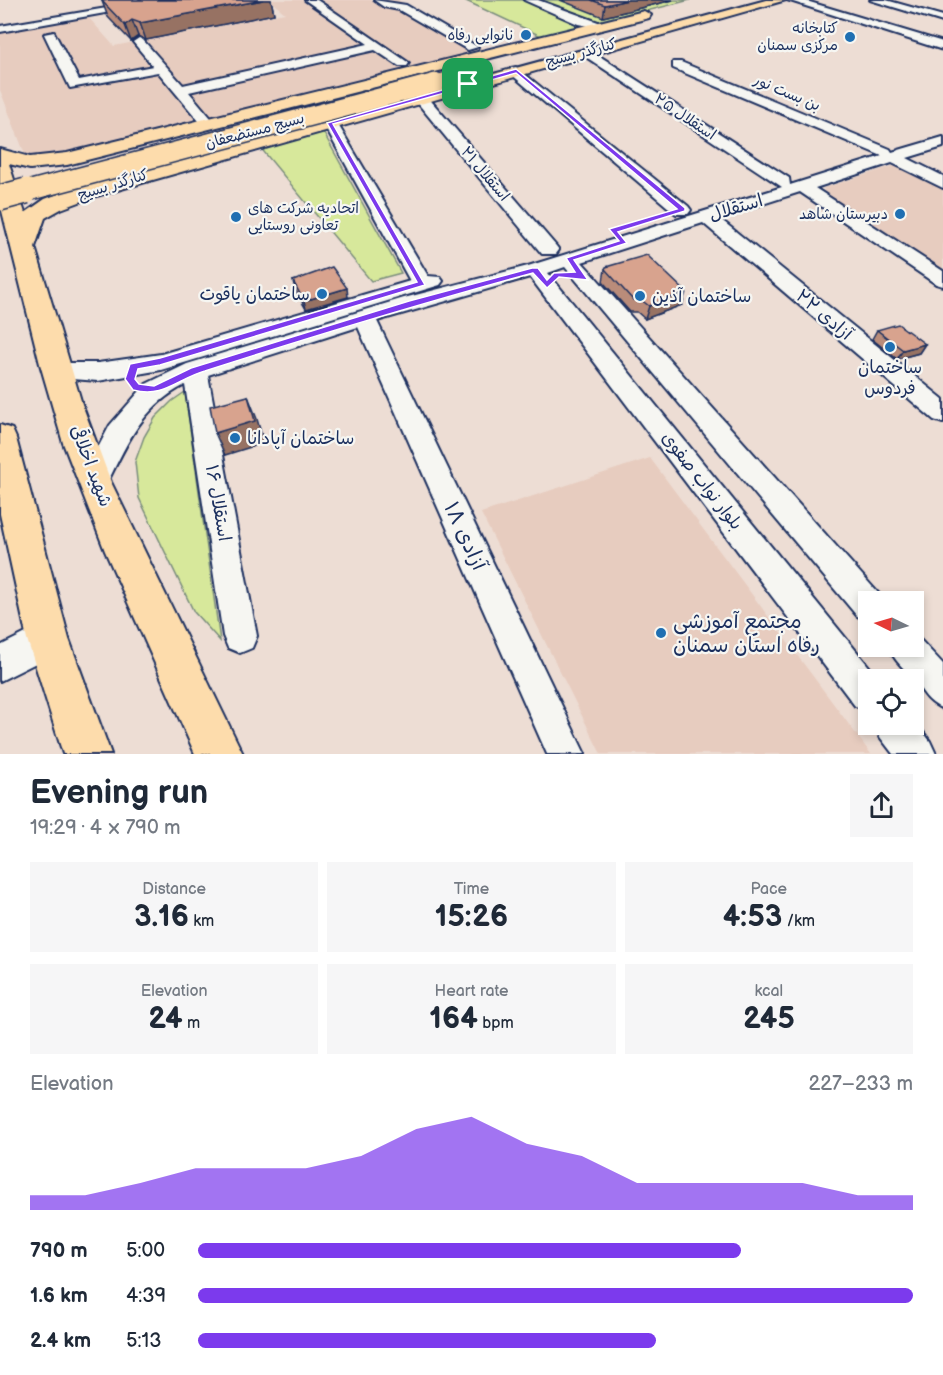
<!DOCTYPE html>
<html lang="en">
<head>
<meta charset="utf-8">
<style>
  :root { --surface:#fff; --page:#f6f6f7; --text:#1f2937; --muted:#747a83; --accent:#7c3aed }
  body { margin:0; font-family:"Balsamiq Sans","Playpen Sans Arabic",sans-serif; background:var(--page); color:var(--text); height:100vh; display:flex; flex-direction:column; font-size:22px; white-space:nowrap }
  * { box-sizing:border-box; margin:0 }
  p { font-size:20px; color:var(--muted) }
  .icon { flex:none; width:33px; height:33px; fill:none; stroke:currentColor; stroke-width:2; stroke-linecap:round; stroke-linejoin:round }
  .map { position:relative; height:754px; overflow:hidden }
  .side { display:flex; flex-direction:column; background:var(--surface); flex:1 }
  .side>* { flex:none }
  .needle { width:39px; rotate:275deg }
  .tools { position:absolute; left:858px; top:591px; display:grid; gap:12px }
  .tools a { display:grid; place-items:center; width:66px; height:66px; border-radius:0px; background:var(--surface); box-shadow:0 3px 9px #0003; font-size:30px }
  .pin { position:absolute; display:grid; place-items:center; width:51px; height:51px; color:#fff; margin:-26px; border-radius:12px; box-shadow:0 3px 9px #0006 }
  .round { display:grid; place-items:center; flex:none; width:63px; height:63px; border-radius:0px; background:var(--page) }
  .headline { display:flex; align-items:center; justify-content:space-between; height:102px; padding:0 30px }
  h1 { font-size:33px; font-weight:700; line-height:45px }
  .figures { display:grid; grid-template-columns:repeat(3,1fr); gap:9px; height:102px; padding:6px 30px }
  .figures div { display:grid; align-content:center; border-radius:0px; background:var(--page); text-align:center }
  .figures b { font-size:30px; font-weight:700 }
  .figures small { font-size:16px; font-weight:400 }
  .figures p { font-size:16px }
  .chart { height:168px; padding:12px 30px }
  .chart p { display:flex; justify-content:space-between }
  .chart svg { width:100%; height:108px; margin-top:6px; fill:var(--accent); opacity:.7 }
  ul { padding:0 30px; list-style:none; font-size:20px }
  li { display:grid; grid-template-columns:96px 72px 1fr; align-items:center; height:45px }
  li i { height:15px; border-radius:8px; background:var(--accent) }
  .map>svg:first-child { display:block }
</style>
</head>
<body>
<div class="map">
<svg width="943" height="754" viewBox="0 0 943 754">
  <rect width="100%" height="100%" fill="#edddd4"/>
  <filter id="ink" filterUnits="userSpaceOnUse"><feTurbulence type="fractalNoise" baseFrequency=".0167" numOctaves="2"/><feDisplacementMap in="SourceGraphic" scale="12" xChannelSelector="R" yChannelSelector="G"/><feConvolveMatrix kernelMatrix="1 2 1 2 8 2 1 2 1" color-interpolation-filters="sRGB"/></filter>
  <g filter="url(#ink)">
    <g fill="#e7ccbf">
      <polygon points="269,0 398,0 486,50 53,158 26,157 0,90 0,32 88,17 114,46 285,13"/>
      <polygon points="893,166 902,168 943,190 943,271 823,193 824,188"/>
      <polygon points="650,458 871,754 601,754 481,513"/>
    </g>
    <g fill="#d7e89b" stroke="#798c7c" stroke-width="1.5">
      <polygon points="464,0 690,0 543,37"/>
      <polygon points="322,130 401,273 371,281 259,146"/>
      <polygon points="185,392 220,641 194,612 139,498 135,462 144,437 155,418 172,401"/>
    </g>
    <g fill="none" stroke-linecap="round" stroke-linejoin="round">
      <defs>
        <g id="minor">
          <polygon points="154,0 177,0 0,32 0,26"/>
          <polygon points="305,0 317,0 409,63 407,66 399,66 375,50 189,92 216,124 209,128 204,127 158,72 70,88 44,34 54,32 79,80 153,66 133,42 139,38 143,40 183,85 368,44"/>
          <polygon points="374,0 406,5 478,47 468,50 399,10 384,7"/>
          <polygon points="524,0 538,0 609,26 603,29 578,24"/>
          <polygon points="787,0 803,0 943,42 943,50"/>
          <polygon points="870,0 886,0 943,16 943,22"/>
          <path d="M587 48 789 178 790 185 882 156 673 68V62H681L890 149 892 152 943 137V147L907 158 943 176V188L892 163 815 188 943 271V286L936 284 800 192 719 218 943 399V423L934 420 703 223 582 262 879 594 883 602H868V621L857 616 565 267 548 273 880 680H868V711L855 706 530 277 377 321 585 754H547L358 327 208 375 257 636 252 648 240 653 228 648 223 636 185 385C140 408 125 447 104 490L94 494 84 490 80 482 110 425 146 384 187 364 404 298 528 266 782 187 583 55V49Z"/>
          <polygon points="516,67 688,206 691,210 688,214 676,214 511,74 511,68"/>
          <polygon points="421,94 426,95 556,246 559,250 556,254 542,254 416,101 414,98"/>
          <polygon points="330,119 337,123 428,276 440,277 443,281 440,285 161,370 98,381 47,377 43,371 47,365 55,363 98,363 161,354 410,281 323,123"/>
          <polygon points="48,622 60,627 65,639 60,651 0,681 0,646"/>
          <path d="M914 633 943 664V709C927 702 923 692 914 680 905 669 894 661 888 646H914Z"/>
          <polygon points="914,720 930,741 936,754 893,754 880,737 875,724 914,724"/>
        </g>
        <g id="major">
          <polygon points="766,0 786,0 93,197 61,209 45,218 35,247 82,404 111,482 243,754 195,754 105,551 63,443 40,364 0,203 0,149 30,157 67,153 644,11 651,15 649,18 67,165 30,169 9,164 25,213 45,199 77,187"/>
          <polygon points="0,425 12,429 16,438 69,639 111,754 63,754 27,639 0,514"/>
        </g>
      </defs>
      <use href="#minor" stroke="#1b2f5e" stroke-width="4"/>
      <use href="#major" stroke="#1b2f5e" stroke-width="4"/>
      <use href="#minor" fill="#f6f6f2" fill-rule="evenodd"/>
      <use href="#major" fill="#fddcac" fill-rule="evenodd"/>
      <defs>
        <polyline id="major-bridge-far2" points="430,84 476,72"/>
        <polyline id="major-bridge-far1" points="20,193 436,83"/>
        <polyline id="major-bridge" points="0,198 26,191"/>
      </defs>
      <use href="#major-bridge-far2" stroke="#1b2f5e" stroke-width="16" stroke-linecap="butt"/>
      <use href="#major-bridge-far1" stroke="#1b2f5e" stroke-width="22" stroke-linecap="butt"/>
      <use href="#major-bridge" stroke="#1b2f5e" stroke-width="28" stroke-linecap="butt"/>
      <use href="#major-bridge-far2" stroke="#fddcac" stroke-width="14"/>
      <use href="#major-bridge-far1" stroke="#fddcac" stroke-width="19"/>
      <use href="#major-bridge" stroke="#fddcac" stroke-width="25"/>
    </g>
    <g fill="#ba8c7a" stroke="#1b2f5e" stroke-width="1.5">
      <polygon points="109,0 271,0 274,14 146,40 138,36 131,41 108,17 102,1"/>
      <polygon points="560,0 673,0 603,17"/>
      <polygon points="605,269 682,305 645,319 637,312 630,312 603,282"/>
      <polygon points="293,281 348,297 306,309 295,290"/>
      <polygon points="877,330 925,344 919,353 897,359 872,339"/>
    </g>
    <g fill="#977263" stroke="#1b2f5e" stroke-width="1.5">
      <polygon points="263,0 271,0 274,14 146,40 140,23"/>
      <polygon points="628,0 673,0 603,17 605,5"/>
      <polygon points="132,20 138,36 131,41 125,25"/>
      <polygon points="347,288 348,297 306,309 304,301"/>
      <polygon points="686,292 682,305 645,319 649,306"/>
      <polygon points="925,344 919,353 897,359 903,350"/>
      <polygon points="248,396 257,419 264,443 225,455 215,433"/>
    </g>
    <g fill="#d8a38e" stroke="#1b2f5e" stroke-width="1.5">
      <polygon points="109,0 263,0 140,23 132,20 125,25 102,1"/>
      <polygon points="591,0 628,0 605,5"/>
      <polygon points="647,255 686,292 649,306 640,299 633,300 605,269 606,267"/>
      <polygon points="332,267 347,288 304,301 293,281"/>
      <polygon points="898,324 925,344 903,350 877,330"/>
      <polygon points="248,396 255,421 215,433 210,406"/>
    </g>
  </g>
  <path fill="#7c3aed" stroke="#fff" stroke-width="1.5" fill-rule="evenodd" d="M516 69 685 208V211L618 232 627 243 574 260 588 280 559 277 547 288 533 273C423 303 314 336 205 371 177 379 164 398 133 390L125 379 130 364 160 358 417 282 327 123ZM516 73 677 209 609 229 619 241 566 258 575 272 554 273 547 280 538 268H532L409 301 191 368 154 386 139 384 135 379 138 369 160 365 425 285 333 124Z"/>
  <g fill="#1f6fb2" stroke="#f6f6f2" stroke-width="2">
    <circle cx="526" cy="35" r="6"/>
    <circle cx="850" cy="37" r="6"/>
    <circle cx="900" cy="214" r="6"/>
    <circle cx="236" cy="217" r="6"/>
    <circle cx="322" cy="294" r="6"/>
    <circle cx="640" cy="296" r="6"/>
    <circle cx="890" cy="347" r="6"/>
    <circle cx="235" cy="438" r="6"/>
    <circle cx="661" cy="633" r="6"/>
  </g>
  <g text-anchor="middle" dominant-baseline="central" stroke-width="4.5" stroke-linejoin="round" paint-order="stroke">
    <g font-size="15" fill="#1b2f5e" stroke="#f6f6f2" text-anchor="end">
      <text x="838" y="28">کتابخانه<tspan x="838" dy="17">مرکزی سمنان</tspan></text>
      <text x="514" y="35">نانوایی رفاه</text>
      <text x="248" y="208" text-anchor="start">اتحادیه شرکت های<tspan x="248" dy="17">تعاونی روستایی</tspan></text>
      <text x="888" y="214">دبیرستان شاهد</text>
    </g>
    <g font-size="15" fill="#1b2f5e" stroke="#f6f6f2">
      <text transform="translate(581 53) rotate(-15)">کنارگذر بسیج</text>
      <text transform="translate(787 93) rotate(23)">بن بست نور</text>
      <text transform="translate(685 117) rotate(34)">استقلال ۲۵</text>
      <text transform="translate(255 131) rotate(-15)">بسیج مستضعفان</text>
      <text transform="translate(485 174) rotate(50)">استقلال ۲۱</text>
      <text transform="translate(113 185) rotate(-17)">کنارگذر بسیج</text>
    </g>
    <g font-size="18" fill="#1b2f5e" stroke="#f6f6f2">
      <text transform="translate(736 208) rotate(-17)">استقلال</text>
      <text transform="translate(824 315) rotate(40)">آزادی ۲۲</text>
      <text transform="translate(91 466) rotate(69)">شهید اخلاقی</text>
      <text transform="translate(702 481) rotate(52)">بلوار نواب صفوی</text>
      <text transform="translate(218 503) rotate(80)">استقلال ۱۶</text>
    </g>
    <g font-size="18" fill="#1b2f5e" stroke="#f6f6f2" text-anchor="start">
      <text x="310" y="294" text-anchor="end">ساختمان یاقوت</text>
      <text x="652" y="296">ساختمان آذین</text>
      <text x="890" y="367" text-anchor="middle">ساختمان<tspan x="890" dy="21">فردوس</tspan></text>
      <text x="247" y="438">ساختمان آپادانا</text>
    </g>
    <g font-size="21" fill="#1b2f5e" stroke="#f6f6f2">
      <text transform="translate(465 536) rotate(65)">آزادی ۱۸</text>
    </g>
    <g font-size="21" fill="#1b2f5e" stroke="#f6f6f2" text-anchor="start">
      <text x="673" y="621">مجتمع آموزشی<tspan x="673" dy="24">رفاه استان سمنان</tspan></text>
    </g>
  </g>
</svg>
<div class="tools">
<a><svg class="needle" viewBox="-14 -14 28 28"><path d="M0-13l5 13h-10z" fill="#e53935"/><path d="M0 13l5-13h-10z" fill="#747a83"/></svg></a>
<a><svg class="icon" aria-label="locate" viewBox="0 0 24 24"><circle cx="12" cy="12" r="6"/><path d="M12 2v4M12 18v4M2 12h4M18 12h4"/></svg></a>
</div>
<div class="pin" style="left:468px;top:84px;background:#1e9e55"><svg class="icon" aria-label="arrive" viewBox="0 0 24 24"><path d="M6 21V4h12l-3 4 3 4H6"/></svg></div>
</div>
<section class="side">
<div class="headline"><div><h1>Evening run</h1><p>19:29 · 4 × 790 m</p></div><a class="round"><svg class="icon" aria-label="share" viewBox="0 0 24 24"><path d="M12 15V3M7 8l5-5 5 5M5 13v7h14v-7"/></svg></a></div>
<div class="figures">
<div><p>Distance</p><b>3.16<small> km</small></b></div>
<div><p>Time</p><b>15:26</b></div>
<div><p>Pace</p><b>4:53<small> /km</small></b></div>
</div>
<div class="figures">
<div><p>Elevation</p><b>24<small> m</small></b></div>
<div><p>Heart rate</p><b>164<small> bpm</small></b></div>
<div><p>kcal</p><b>245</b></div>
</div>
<div class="chart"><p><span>Elevation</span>227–233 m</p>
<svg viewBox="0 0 160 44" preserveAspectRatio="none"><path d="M0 44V38L10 38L20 33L30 27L40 27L50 27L60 22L70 11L80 6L90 17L100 22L110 33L120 33L130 33L140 33L150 38L160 38V44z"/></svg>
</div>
<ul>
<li><b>790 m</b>5:00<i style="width:76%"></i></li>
<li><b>1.6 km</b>4:39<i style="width:100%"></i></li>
<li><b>2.4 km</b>5:13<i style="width:64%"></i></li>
</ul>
</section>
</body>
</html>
